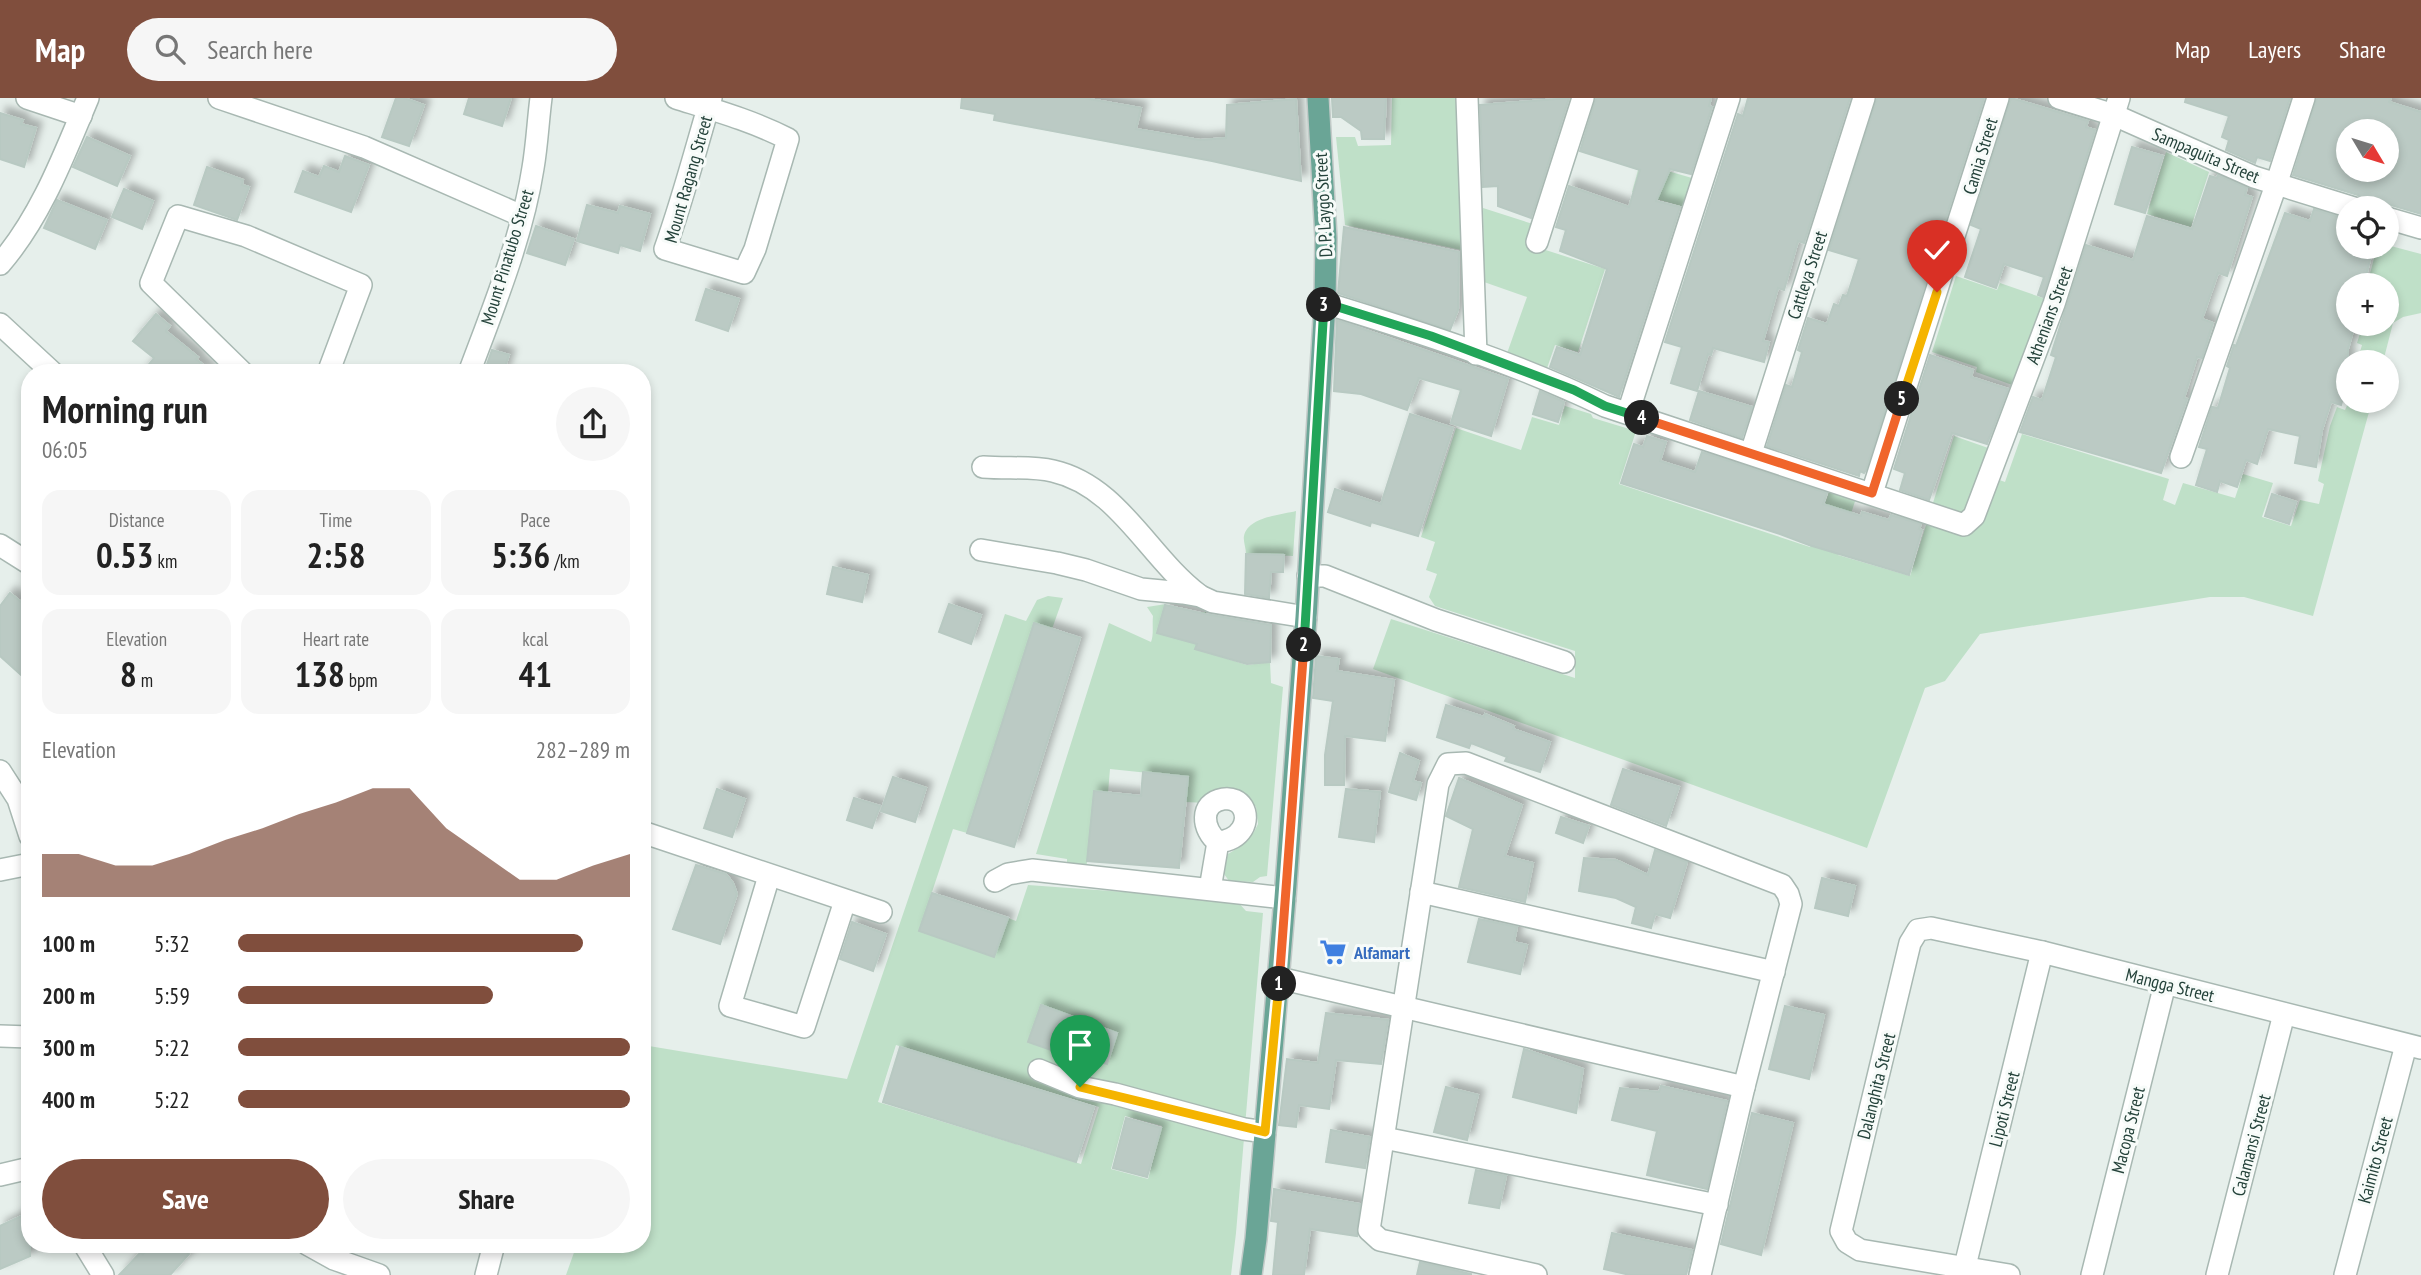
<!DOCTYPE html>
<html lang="en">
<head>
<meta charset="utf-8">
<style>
  :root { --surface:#fff; --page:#f6f6f6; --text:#222; --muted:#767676; --accent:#804e3d }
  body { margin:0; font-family:"PT Sans Narrow",sans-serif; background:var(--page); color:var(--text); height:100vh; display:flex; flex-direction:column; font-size:26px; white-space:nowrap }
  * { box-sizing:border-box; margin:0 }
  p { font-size:23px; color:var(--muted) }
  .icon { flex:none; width:38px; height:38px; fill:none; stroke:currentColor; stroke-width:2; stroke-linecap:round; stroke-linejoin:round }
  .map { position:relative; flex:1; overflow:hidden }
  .panel { position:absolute; left:21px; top:266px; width:630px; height:889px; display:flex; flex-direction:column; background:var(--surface); border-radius:28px; box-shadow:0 4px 10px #0003 }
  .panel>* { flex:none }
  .needle { width:46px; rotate:128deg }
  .tools { position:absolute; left:2336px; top:21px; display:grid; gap:14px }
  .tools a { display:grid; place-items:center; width:63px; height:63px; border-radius:50%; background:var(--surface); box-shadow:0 4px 10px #0003; font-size:35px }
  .pin { position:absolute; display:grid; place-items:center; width:60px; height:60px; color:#fff; margin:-72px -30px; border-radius:50% 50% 50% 0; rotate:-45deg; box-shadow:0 0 7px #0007 }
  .pin .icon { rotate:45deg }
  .km { position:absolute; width:35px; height:35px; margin:-18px; border-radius:50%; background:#222; color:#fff; font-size:19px; line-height:35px; text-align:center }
  .round { display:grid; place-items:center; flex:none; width:74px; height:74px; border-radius:37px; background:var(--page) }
  .overview { display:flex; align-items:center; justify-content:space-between; height:119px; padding:0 21px }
  h1 { font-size:38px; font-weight:800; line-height:52px }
  .figures { display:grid; grid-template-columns:repeat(3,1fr); gap:10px; height:119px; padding:7px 21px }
  .figures div { display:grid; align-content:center; border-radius:18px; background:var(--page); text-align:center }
  .figures b { font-size:35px; font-weight:800 }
  .figures small { font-size:19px; font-weight:400 }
  .figures p { font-size:19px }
  .chart { height:196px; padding:14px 21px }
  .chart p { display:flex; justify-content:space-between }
  .chart svg { width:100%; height:126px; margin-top:7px; fill:var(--accent); opacity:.7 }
  .primary-button { display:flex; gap:14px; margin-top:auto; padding:14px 21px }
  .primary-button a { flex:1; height:80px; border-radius:42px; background:var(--accent); color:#fff; font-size:28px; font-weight:800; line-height:80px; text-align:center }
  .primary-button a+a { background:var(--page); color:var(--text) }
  ul { padding:0 21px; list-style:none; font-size:23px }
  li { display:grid; grid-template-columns:112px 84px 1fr; align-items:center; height:52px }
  li i { height:18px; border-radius:9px; background:var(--accent) }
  header { display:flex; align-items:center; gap:42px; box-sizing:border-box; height:98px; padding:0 35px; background:var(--accent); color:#fff }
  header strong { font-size:33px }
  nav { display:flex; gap:38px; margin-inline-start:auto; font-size:24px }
  .search { width:490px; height:63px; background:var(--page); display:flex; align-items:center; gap:18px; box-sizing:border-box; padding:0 24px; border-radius:38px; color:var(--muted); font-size:26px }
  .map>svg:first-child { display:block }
</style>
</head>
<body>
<header>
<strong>Map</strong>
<div class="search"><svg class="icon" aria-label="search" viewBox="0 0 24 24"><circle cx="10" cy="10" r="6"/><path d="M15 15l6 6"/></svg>Search here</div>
<nav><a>Map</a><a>Layers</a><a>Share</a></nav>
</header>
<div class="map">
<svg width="2421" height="1177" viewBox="0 0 2421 1177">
  <defs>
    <filter id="shadow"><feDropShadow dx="6" dy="-6" stdDeviation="3.5" flood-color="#0004"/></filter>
  </defs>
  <rect width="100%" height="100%" fill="#e6efeb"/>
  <g fill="#bfe0c8" fill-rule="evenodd">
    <polygon points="1392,0 1456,0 1461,152 1345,127 1336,39 1355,39 1358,48 1391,47"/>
    <polygon points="2166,54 2209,74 2191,129 2147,116"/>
    <polygon points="1640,65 1692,80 1684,109 1632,94"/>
    <polygon points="1483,110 1536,127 1530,147 1605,171 1578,254 1555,247 1545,276 1505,261 1527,199 1484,184"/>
    <polygon points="2387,147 2421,156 2421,215 2403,219 2393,225 2383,264 2357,264 2362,247 2357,245 2363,226 2387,226 2387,187 2367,187 2377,149 2387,149"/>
    <polygon points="1956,178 1997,192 2000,185 2046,201 2018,289 1976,274 1977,269 1932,254"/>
    <polygon points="2349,303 2372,303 2313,518 2244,499 2210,499 1980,536 1945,583 1925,590 1867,750 1373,571 1391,521 1575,580 1575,553 1441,510 1435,508 1429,499 1437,476 1426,472 1435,444 1421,439 1456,330 1521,352 1532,319 1559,327 1565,308 1591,316 1593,320 1636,333 1619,386 1810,449 1830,391 1856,400 1838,457 1910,478 1954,338 1994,352 1985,377 2005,384 2022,336 2169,381 2163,402 2175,407 2183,385 2235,400 2243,376 2273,385 2262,419 2291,428 2300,402 2319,406 2324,386 2318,383 2330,328 2337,309 2345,312"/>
    <path d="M1296 413 1293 458 1246 456C1246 450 1243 443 1244 438 1248 419 1280 417 1296 413Z"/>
    <path d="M1048 498 1063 500 1052 531 967 735 953 731 919 833 994 858 1008 820 1016 823 1028 787 1236 802 1246 813 1263 815 1236 1135 1231 1177H566L577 1146H642V967L649 948 847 981 1005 516 1026 523 1037 502ZM896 947 1099 1009 1081 1066 878 1004ZM1125 1018 1162 1028 1148 1081 1111 1071Z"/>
    <path d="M1166 506 1157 535 1187 543 1197 514H1206L1196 551 1247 567 1270 564 1271 585 1283 589 1267 778 1260 779 1253 784 1229 783 1222 773 1228 756 1241 748 1254 734 1258 726 1256 709 1249 701 1241 697 1207 705 1185 704 1187 679 1110 671 1108 695 1086 768 1067 765V761L1036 756 1109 525 1151 544C1154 536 1152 527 1153 518L1147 509Z"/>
  </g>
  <g fill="#bbcac4" stroke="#b8c9c2" stroke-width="2" fill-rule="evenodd" filter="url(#shadow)">
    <polygon points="396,0 404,0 424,7 409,48 382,39"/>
    <polygon points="469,0 511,0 502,28 464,16"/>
    <polygon points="962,0 1084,0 1141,10 1136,31 1200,42 1226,40 1227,7 1296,1 1301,83 1212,63 994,22 995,16 961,10"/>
    <polygon points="1332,0 1386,0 1384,41 1362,41 1361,33 1341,19 1333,19"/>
    <polygon points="1569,0 1531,120 1498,108 1498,88 1483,89 1480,7"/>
    <polygon points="1596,0 1711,0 1709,8 1712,9 1691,76 1670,71 1656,103 1680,109 1619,299 1550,269 1557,249 1580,257 1607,171 1560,153 1566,132 1556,129 1569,88 1629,109 1640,72 1580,53"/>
    <polygon points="1748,0 1850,0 1804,145 1798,143 1784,192 1778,190 1763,243 1769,244 1764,264 1713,250 1711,257 1708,256 1697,293 1671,285 1682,249 1665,244 1738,16 1743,18"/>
    <polygon points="1877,0 1984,0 1866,372 1864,375 1860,373 1859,378 1767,348 1786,287 1792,289 1802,254 1798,252 1808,220 1827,226 1834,206 1839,208 1843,197 1847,198 1859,161 1829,152"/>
    <polygon points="2011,0 2088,23 2086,29 2095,32 2043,199 2038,197 2044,179 2004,166 1996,190 1965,179 1981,131 1971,127"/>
    <polygon points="2186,0 2290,0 2270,63 2257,59 2255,65 2226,52 2229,42 2222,39 2229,18 2185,4"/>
    <path d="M2317 0H2391L2389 4 2421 14V116L2391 107 2380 109 2366 105 2358 97 2293 77ZM2348 33H2387V72H2344L2348 58Z"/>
    <polygon points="0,15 23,22 21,26 36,30 24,69 0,61"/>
    <polygon points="87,39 130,58 117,88 73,69"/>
    <polygon points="2132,49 2163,58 2145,115 2115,106"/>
    <polygon points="345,58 369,67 351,114 295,94 303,73 319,79 324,68 339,74"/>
    <polygon points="207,69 243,82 242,87 249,89 237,122 194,107"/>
    <polygon points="2218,77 2247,90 2245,97 2252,99 2227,178 2218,175 2202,221 2213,225 2202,260 2197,259 2184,300 2187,301 2161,375 2020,334 2033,299 2042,302 2056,259 2051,257 2086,147 2133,162 2147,118 2192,131 2210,78 2217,80"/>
    <polygon points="124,91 153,103 142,131 112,119"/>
    <polygon points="57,102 107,122 95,151 44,130"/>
    <polygon points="587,107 618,115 620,108 650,116 640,153 620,147 618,155 577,143"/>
    <polygon points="2314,111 2348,122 2348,149 2373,149 2364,187 2348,187 2348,226 2355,226 2348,251 2348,281 2341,307 2331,304 2322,332 2316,369 2295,365 2300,338 2268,331 2257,366 2246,362 2237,389 2220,383 2217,394 2196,387 2207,351 2199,349 2212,309 2218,310 2230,270 2227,268 2234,247 2236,248 2285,115 2310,123"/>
    <polygon points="536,128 574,141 565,167 527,155"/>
    <polygon points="1344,129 1459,154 1458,212 1450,232 1338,195"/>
    <polygon points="706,191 739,201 728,233 696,222"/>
    <polygon points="156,216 170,228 166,233 198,259 196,261 213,275 142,275 154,260 133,243"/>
    <polygon points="1337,222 1508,281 1491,338 1451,325 1461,292 1419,280 1407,312 1361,296 1334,293"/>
    <polygon points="492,252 509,257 503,275 484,275"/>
    <polygon points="1930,257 1973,272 1971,279 2008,291 1987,346 1952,335 1929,402 1900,392 1905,375 1894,371"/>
    <polygon points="1540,293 1564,304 1558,324 1533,316"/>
    <polygon points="1699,293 1752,309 1742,340 1690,322"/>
    <polygon points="1410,316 1453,330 1418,438 1371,424 1370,428 1328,414 1335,391 1381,406"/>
    <polygon points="1647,338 1666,344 1660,363 1695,374 1702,354 1827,395 1823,406 1861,418 1862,414 1889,422 1891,417 1921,426 1919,431 1922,432 1909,477 1809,447 1780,436 1621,385 1634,346 1643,349"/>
    <polygon points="2272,396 2296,404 2289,426 2265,418"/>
    <polygon points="1246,456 1284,457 1283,474 1271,474 1269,500 1245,496"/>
    <polygon points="833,469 868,477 862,504 827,496"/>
    <polygon points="10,495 30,511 30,585 0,558 0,508"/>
    <polygon points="949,506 981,517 971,546 939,534"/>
    <polygon points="1165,507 1205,516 1271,527 1270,564 1247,566 1195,551 1197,546 1157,535"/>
    <polygon points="1034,525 1080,540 1014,749 967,735"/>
    <polygon points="1316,558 1339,561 1337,573 1394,582 1385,643 1345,638 1344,687 1325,687 1325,657 1333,603 1313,600"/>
    <polygon points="1446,607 1484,619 1485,616 1514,628 1513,631 1550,644 1540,674 1505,663 1507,659 1471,645 1469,650 1437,639"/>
    <polygon points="1400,655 1419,663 1413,683 1421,685 1416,702 1389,694"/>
    <polygon points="1623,671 1679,689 1666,728 1611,707"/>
    <polygon points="1143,674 1188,679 1179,770 1087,763 1094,693 1141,698"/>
    <polygon points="893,679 926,690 915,724 881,713"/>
    <polygon points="1459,680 1522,707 1505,758 1533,765 1525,804 1459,789 1473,731 1446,718"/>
    <polygon points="717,691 745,701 732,739 704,730"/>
    <polygon points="1346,691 1380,694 1374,744 1339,739"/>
    <polygon points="854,700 880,708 872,730 847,722"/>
    <polygon points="1561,719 1589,728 1583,745 1556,735"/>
    <polygon points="1655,752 1687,764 1670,820 1655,816 1651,830 1632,825 1636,809 1616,800 1579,793 1584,760 1616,762 1648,777"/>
    <polygon points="696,767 726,776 733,785 737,796 720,846 673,831"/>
    <polygon points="1822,780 1855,788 1848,818 1815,810"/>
    <polygon points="932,795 1008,820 994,859 919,833"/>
    <polygon points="1479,821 1517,829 1514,844 1527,847 1520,876 1468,864"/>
    <polygon points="852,824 886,836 873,873 840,861"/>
    <polygon points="1041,907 1117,935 1107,966 1056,949 1054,953 1028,944"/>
    <polygon points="1785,908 1824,917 1809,981 1769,971"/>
    <polygon points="1326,915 1388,922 1381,966 1336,962 1329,1011 1299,1007 1296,1029 1279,1027 1287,961 1318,965"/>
    <polygon points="900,949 1094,1009 1076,1064 883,1004"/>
    <polygon points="1524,951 1583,971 1576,1015 1513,999"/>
    <polygon points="1661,988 1727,1003 1707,1091 1647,1077 1657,1033 1612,1022 1620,990 1659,994"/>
    <polygon points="1446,989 1478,997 1467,1042 1434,1034"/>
    <polygon points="1752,1015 1793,1025 1761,1157 1721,1146"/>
    <polygon points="1126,1020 1161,1030 1147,1079 1113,1070"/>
    <polygon points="1331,1032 1370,1039 1365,1070 1326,1064"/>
    <polygon points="1476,1072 1506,1078 1499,1110 1469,1105"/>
    <polygon points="1274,1091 1360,1106 1357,1138 1310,1131 1304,1177 1273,1177 1278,1124 1271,1123"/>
    <polygon points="30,1114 30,1158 0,1171 0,1128"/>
    <polygon points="1612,1135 1692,1152 1686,1177 1630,1177 1604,1171"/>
    <polygon points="152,1146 179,1146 189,1156 170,1177 119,1177 141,1154 143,1156"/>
    <polygon points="1420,1164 1471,1176 1471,1177 1417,1177"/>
  </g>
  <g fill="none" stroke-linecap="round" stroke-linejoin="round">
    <defs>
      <g id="minor">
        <polyline points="27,0 81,18"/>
        <polyline points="219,0 364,49 522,118"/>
        <path d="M676 0C714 12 753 23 788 41L755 151 744 175 665 151C683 101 696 50 711 0"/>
        <polyline points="1467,0 1476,256"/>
        <polyline points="2059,0 2114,17 2254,79 2354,110"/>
        <polyline points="2387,120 2421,130"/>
        <polyline points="1537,144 1583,0"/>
        <path d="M0 166C41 119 64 57 88 0"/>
        <path d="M1325 205C1420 234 1516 265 1605 308L1964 427 1974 418 2054 206 2119 0"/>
        <polyline points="0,226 53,275"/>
        <polyline points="243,275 151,185 178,118 246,138 361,187 328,275"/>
        <path d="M469 275C494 208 522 140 533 70 537 47 538 23 541 0"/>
        <polyline points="1628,315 1729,0"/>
        <polyline points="1751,355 1864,0"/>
        <polyline points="2181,359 2276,87 2304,0"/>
        <path d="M983 369C1006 371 1032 368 1053 373 1119 388 1148 459 1199 497"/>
        <polyline points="1872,395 1998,0"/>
        <polyline points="0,447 30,466"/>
        <polyline points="981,452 1057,465 1086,472 1141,491 1183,495 1200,498 1213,504 1306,519"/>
        <polyline points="1308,478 1325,478 1436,522 1564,564"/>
        <polyline points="0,673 18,701 30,738"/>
        <polyline points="642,734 881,814"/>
        <polyline points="0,772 30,766"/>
        <polyline points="769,778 730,908 804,929 845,803"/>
        <polyline points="995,783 1008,776 1032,772 1285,800"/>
        <path d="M1210 791 1218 744C1228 743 1237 739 1242 731 1251 716 1241 698 1223 701 1199 705 1202 732 1218 744"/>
        <polyline points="1421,794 1774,874"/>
        <polyline points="1279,880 1744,989"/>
        <polyline points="0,938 30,939"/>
        <polyline points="1039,972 1080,989 1115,996 1244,1031 1265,1034"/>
        <polyline points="1384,1040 1717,1107"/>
        <polyline points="0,1077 30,1070"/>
        <polyline points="84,1146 103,1177"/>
        <polyline points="307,1146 334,1161 379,1177"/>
        <polyline points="1965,1168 2042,854"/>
        <polyline points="486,1177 494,1146"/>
        <polyline points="1536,1177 1380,1142 1369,1132 1438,686 1448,666 1466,665 1782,787 1788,796 1791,806 1744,989 1700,1177"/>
        <polyline points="2009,1177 1860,1152 1847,1144 1841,1133 1910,845 1918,832 1931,830 2042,854 2421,950"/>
        <polyline points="2092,1177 2165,886"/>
        <polyline points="2217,1177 2284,916"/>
        <polyline points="2345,1177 2406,947"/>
      </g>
      <polyline id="major" points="1251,1177 1256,1141 1285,800 1306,519 1325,205 1326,140 1318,0"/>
    </defs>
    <use href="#minor" stroke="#a8b8b2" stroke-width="24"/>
    <use href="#major" stroke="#c2cac8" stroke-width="24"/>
    <use href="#minor" stroke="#fff" stroke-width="21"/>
    <use href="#major" stroke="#6aa596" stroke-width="21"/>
  </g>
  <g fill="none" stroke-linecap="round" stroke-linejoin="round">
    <defs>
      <polyline id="split-1" points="1080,989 1265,1034 1279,886"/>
      <polyline id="split-2" points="1279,886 1304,547"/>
      <polyline id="split-3" points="1304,547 1324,207"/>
      <polyline id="split-4" points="1324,207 1325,205 1431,238 1574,292 1605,308 1642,320"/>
      <polyline id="split-5" points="1642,320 1872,395 1902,301"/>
      <polyline id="split-6" points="1902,301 1937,194"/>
    </defs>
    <use href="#split-1" stroke="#fff" stroke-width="14"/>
    <use href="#split-2" stroke="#fff" stroke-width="14"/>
    <use href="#split-3" stroke="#fff" stroke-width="14"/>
    <use href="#split-4" stroke="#fff" stroke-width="14"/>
    <use href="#split-5" stroke="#fff" stroke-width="14"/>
    <use href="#split-6" stroke="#fff" stroke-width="14"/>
    <use href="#split-1" stroke="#f5b400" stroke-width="9"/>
    <use href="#split-2" stroke="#f0652b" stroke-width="9"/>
    <use href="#split-3" stroke="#22a559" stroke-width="9"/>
    <use href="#split-4" stroke="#22a559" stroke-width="9"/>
    <use href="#split-5" stroke="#f0652b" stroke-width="9"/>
    <use href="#split-6" stroke="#f5b400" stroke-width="9"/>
  </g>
  <defs>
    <symbol id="supermarket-bare" viewBox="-9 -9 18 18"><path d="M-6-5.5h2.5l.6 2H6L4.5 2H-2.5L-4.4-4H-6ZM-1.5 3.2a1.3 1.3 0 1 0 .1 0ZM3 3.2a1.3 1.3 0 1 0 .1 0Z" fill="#3f7fe0" stroke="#f7fbf9" stroke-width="2.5" paint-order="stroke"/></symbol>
  </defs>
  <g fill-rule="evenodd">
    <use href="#supermarket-bare" x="1314" y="835" width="38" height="38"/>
  </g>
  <g text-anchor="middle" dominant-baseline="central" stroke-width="6" stroke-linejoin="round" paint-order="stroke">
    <g font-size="18" fill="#24423a" stroke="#f7fbf9">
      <text transform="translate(2206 57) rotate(23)">Sampaguita Street</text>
      <text transform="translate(1980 58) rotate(-73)">Camia Street</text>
      <text transform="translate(688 81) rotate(-74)">Mount Ragang Street</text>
      <text transform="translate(1323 107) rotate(-93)">D. P. Laygo Street</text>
      <text transform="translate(507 159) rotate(-73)">Mount Pinatubo Street</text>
      <text transform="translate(1807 177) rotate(-72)">Cattleya Street</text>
      <text transform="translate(2049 217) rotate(-70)">Athenians Street</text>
      <text transform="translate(2170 887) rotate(14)">Mangga Street</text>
      <text transform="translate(1876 988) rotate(-76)">Dalanghita Street</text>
      <text transform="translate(2004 1011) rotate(-76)">Lipoti Street</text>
      <text transform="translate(2128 1032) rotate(-76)">Macopa Street</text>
      <text transform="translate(2251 1047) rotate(-75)">Calamansi Street</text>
      <text transform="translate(2375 1062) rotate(-75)">Kaimito Street</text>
    </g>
    <g font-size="18" font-weight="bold" fill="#366cbe" stroke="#f7fbf9" text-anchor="start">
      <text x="1354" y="854">Alfamart</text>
    </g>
  </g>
</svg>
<div class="tools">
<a><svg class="needle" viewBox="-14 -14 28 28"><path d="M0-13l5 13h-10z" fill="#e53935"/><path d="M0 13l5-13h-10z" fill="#767676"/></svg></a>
<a><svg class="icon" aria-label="locate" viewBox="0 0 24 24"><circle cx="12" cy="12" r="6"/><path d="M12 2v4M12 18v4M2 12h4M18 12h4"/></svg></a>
<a>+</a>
<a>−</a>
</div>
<div class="pin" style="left:1080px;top:989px;background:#1e9e55"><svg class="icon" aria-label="arrive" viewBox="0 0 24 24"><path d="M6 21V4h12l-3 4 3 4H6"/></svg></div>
<div class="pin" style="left:1937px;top:194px;background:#d93025"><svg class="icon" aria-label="check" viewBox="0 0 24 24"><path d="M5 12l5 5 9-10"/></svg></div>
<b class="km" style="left:1279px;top:886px">1</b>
<b class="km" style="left:1304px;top:547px">2</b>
<b class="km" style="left:1324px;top:207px">3</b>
<b class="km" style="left:1642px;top:320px">4</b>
<b class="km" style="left:1902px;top:301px">5</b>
<section class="panel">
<div class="overview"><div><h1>Morning run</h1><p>06:05</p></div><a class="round"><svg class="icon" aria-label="share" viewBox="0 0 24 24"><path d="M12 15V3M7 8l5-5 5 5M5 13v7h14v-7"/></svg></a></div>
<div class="figures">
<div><p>Distance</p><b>0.53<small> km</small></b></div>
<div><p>Time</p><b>2:58</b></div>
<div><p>Pace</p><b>5:36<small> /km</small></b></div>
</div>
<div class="figures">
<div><p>Elevation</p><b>8<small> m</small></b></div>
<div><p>Heart rate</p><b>138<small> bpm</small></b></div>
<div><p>kcal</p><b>41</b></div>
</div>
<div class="chart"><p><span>Elevation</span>282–289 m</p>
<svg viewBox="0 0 160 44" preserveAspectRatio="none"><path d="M0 44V29L10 29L20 33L30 33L40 29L50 24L60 20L70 15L80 11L90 6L100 6L110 20L120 29L130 38L140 38L150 33L160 29V44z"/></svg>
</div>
<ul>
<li><b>100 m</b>5:32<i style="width:88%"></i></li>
<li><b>200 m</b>5:59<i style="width:65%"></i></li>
<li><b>300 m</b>5:22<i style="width:100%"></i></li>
<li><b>400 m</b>5:22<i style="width:100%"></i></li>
</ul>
<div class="primary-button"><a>Save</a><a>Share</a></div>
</section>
</div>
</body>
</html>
